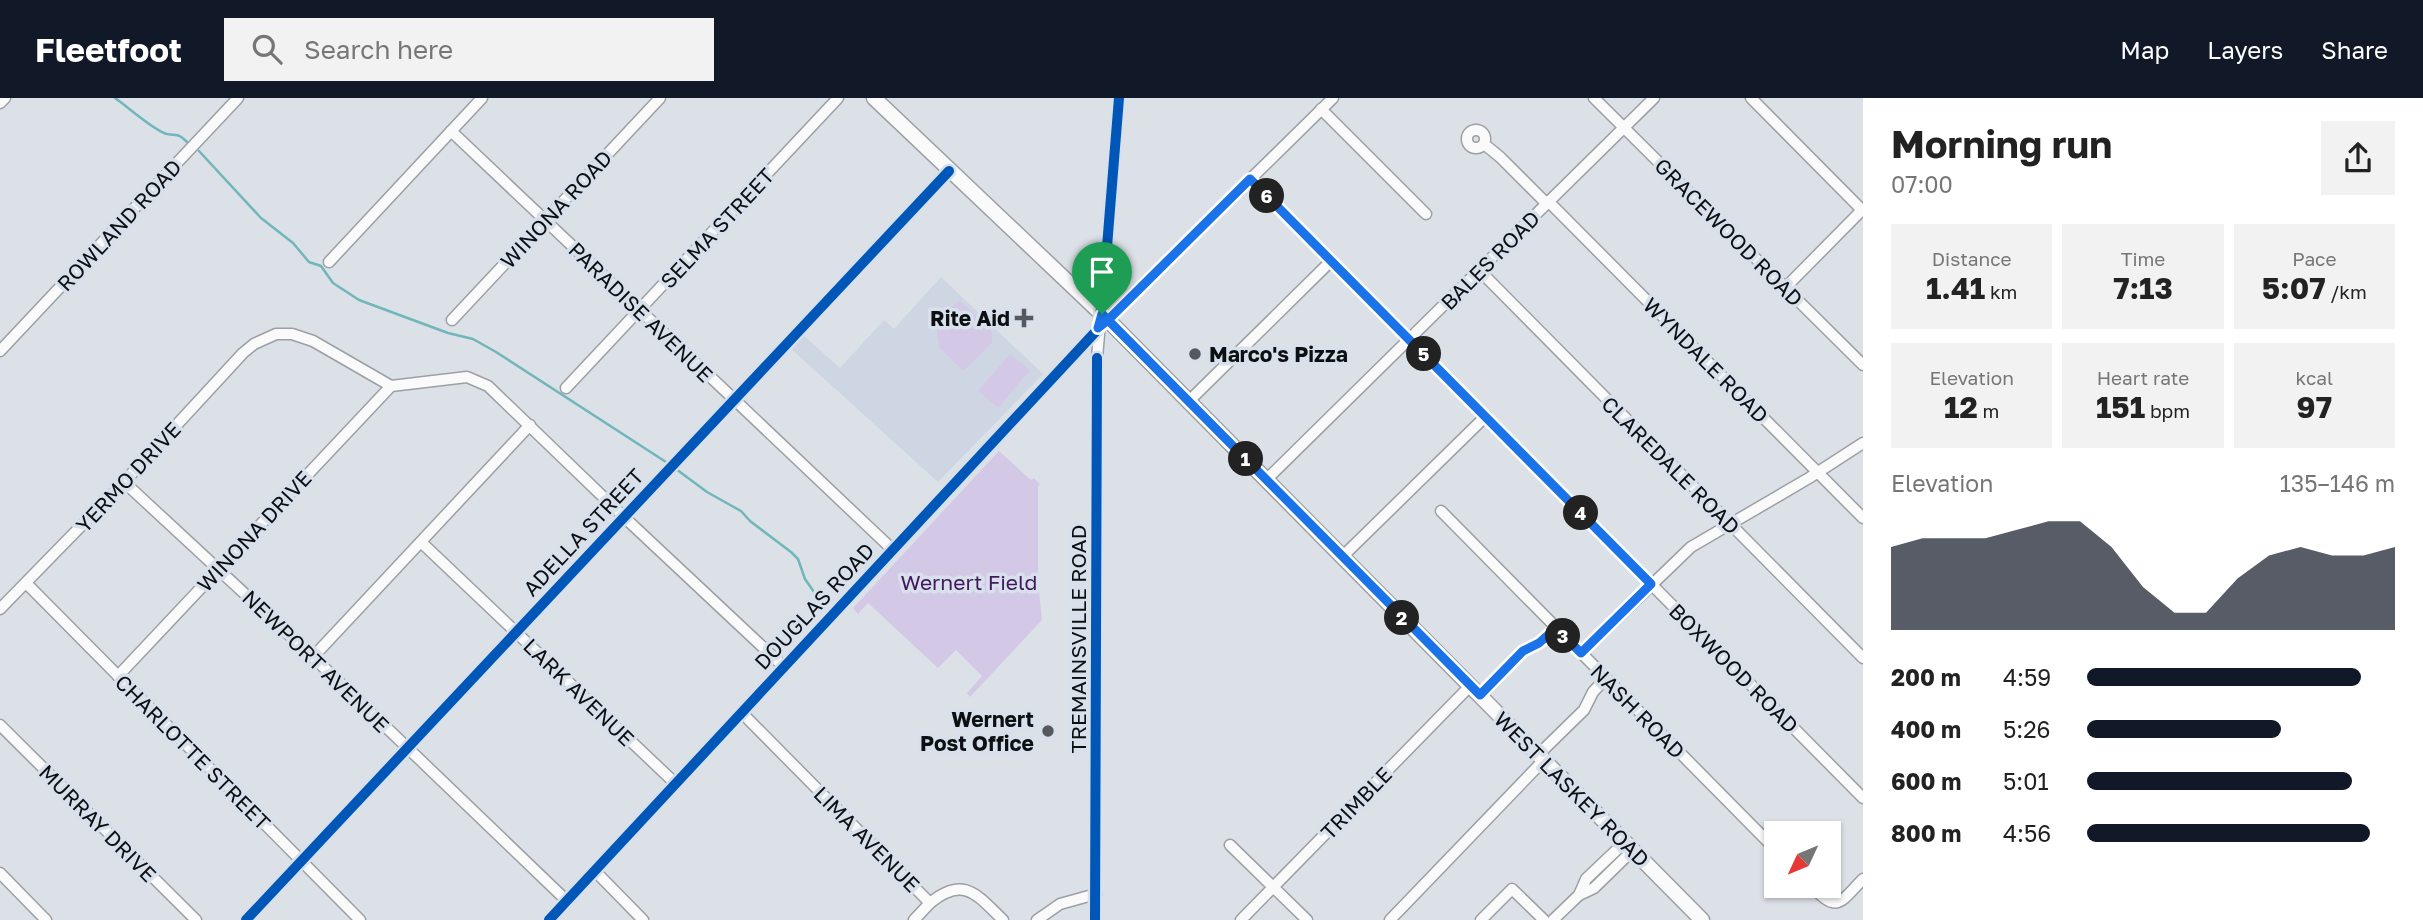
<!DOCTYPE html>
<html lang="en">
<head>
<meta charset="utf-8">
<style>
  :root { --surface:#fff; --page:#f2f2f2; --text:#222; --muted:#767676; --accent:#111827 }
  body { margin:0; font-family:"Golos Text",sans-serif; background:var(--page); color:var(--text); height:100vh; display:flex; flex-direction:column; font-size:26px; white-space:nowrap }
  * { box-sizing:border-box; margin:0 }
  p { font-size:23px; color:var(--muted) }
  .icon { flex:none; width:38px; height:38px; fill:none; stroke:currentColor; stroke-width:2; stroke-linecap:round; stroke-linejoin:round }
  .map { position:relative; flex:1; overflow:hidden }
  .drawer { display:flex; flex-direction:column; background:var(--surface); width:560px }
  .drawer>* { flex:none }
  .needle { width:46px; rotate:226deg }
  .controls { position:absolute; left:1764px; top:723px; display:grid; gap:14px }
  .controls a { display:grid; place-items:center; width:77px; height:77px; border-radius:0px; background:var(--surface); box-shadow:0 2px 5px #0004; font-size:35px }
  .pin { position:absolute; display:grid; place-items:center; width:60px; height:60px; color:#fff; margin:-72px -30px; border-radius:50% 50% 50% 0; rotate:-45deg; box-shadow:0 0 7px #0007 }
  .pin .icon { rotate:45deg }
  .km { position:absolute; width:35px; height:35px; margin:-18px; border-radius:50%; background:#222; color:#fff; font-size:19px; line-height:35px; text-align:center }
  .round { display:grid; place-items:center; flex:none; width:74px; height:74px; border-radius:0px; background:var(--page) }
  .head { display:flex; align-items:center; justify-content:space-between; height:119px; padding:0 28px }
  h1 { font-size:38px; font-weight:700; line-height:52px }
  .metrics { display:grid; grid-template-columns:repeat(3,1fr); gap:10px; height:119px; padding:7px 28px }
  .metrics div { display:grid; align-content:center; border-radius:0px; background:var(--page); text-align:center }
  .metrics b { font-size:30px; font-weight:700 }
  .metrics small { font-size:19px; font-weight:400 }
  .metrics p { font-size:19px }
  .chart { height:196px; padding:14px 28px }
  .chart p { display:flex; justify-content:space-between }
  .chart svg { width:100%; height:126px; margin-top:7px; fill:var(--accent); opacity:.7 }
  ul { padding:0 28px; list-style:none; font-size:23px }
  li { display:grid; grid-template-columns:112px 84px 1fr; align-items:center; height:52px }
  li i { height:18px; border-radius:9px; background:var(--accent) }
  header { display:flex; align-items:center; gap:42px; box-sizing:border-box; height:98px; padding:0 35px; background:var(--accent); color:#fff }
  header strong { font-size:33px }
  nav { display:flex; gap:38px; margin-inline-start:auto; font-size:24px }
  .search { width:490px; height:63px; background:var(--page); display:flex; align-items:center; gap:18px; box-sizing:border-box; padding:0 24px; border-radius:0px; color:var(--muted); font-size:26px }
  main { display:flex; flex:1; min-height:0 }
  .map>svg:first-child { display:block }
</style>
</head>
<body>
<header>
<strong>Fleetfoot</strong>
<div class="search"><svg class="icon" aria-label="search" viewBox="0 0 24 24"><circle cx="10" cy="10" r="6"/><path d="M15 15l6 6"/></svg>Search here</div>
<nav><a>Map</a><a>Layers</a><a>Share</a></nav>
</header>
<main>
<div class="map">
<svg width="1863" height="822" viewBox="0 0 1863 822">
  <rect width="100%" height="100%" fill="#dce1e7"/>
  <polygon fill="#cdd6e2" points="941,179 1043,276 938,384 789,249 802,236 840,270 884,222 894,231"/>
  <g fill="#d4c8e7">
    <polygon points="959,202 992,234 992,245 963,273 939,249 936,226"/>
    <polygon points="1010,256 1030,272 998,310 978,293"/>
    <polygon points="999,353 1031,382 1034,380 1040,386 1038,389 1038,483 1042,522 970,599 967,595 982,578 956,552 938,570 868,505 858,516 853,510"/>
  </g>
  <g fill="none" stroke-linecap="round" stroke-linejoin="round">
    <g stroke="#70b6bb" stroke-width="2.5">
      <path d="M115 0C127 8 154 33 167 36 178 38 178 35 187 44"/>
      <polyline points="199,53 261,120 293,145 309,164 321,168 333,185 359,202 448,235 473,241 496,254 666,364"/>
      <polyline points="676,371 707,394 741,413 750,423 791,454 798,461 805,481 823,507"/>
    </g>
    <defs>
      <g id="minor">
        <polyline points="1594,0 1863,267"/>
        <polyline points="1751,0 1863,113"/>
        <polyline points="0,5 5,0"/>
        <polyline points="1321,11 1426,116"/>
        <circle cx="1476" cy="41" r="9"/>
        <polyline points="451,33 893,452"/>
        <polyline points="1484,46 1500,59 1546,105"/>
        <polyline points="1250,81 1863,700"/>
        <polyline points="1548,103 1863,420"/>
        <polyline points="329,164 482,0"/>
        <polyline points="1480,173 1863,560"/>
        <polyline points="1785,190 1863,111"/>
        <polyline points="452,222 660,0"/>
        <polyline points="0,253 238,0"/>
        <polyline points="566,290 838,0"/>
        <polyline points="1189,303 1331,163"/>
        <polyline points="1266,382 1654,0"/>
        <polyline points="124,384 313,559 567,803"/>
        <polyline points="1441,413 1776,752"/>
        <polyline points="422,445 676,686"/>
        <polyline points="1342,459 1486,318"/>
        <polyline points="26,485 360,822"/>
        <polyline points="0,511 124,384 243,255 254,246 276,236 292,236 313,243 391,288 467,279 488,288 624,419 784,569"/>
        <polyline points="1581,555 1691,449 1809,380 1863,345"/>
        <polyline points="313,559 530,327"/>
        <polyline points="118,578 391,288"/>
        <polyline points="1480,598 1523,553 1539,545 1556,530"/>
        <path d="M742 615 930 805C964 777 977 797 1003 822"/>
        <polyline points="0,627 196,822"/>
        <polyline points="1538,657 1584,612 1593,594 1606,580"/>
        <polyline points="1230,747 1307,822"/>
        <polyline points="595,773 643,822"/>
        <polyline points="0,775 46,822"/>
        <path d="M1811 788C1838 815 1839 806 1863 781"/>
        <polyline points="1579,797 1594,790 1633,752"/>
        <polyline points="246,822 949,73"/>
        <polyline points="549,822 1099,230 1333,0"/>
        <polyline points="914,822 930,805"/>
        <polyline points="1037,822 1060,806 1096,796"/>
        <polyline points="1095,822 1097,260 1119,0"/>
        <polyline points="1241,822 1470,588"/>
        <polyline points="1390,822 1543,663"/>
        <polyline points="1481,822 1512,791 1544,822"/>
        <polyline points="1553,822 1579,797 1586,781 1625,744"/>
      </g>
      <polyline id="major" points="874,0 1108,222 1702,822"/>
    </defs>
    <use href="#minor" stroke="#9ca0a4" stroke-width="13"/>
    <use href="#major" stroke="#9ca0a4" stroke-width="17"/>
    <use href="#minor" stroke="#fafafb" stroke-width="10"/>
    <use href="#major" stroke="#fafafb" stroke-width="14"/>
    <defs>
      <g id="cycleway">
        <polyline points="246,822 949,73"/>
        <polyline points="549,822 1099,230 1106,161 1119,0"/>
        <polyline points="1095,822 1097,260"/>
      </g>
    </defs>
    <use href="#cycleway" stroke="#d8e0eb" stroke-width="15"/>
    <use href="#cycleway" stroke="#0057b8" stroke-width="10"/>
  </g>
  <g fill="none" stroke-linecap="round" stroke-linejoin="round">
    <defs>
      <polyline id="route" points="1102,216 1098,230 1108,222 1480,597 1523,553 1539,545 1556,530 1581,555 1651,486 1250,81 1108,222 1102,216"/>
    </defs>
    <use href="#route" stroke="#fff" stroke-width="14"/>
    <use href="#route" stroke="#1a73e8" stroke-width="9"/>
  </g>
  <g fill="#55595d" stroke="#d8e0eb" stroke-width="2.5">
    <path d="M1020.5 209.5h7v7h7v7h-7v7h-7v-7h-7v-7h7z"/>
    <circle cx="1195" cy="256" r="7"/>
    <circle cx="1048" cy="633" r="7"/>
  </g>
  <g text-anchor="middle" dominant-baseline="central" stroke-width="7" stroke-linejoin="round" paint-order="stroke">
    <g font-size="21" fill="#0d1013" stroke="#d8e0eb">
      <text transform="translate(556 111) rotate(-47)">WINONA ROAD</text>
      <text transform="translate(119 127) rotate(-47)">ROWLAND ROAD</text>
      <text transform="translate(717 130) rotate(-47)">SELMA STREET</text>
      <text transform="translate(1729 134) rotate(45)">GRACEWOOD ROAD</text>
      <text transform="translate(1490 162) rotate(-45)">BALES ROAD</text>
      <text transform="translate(641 214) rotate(44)">PARADISE AVENUE</text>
      <text transform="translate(1706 262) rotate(45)">WYNDALE ROAD</text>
      <text transform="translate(1671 367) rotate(45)">CLAREDALE ROAD</text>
      <text transform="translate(128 379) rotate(-47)">YERMO DRIVE</text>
      <text transform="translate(254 433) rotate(-47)">WINONA DRIVE</text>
      <text transform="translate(583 434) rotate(-47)">ADELLA STREET</text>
      <text transform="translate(814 508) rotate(-47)">DOUGLAS ROAD</text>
      <text transform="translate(1078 541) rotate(-90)">TREMAINSVILLE ROAD</text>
      <text transform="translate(316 563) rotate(44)">NEWPORT AVENUE</text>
      <text transform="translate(1734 570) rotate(45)">BOXWOOD ROAD</text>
      <text transform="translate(579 594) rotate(44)">LARK AVENUE</text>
      <text transform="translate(1638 613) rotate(45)">NASH ROAD</text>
      <text transform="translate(193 654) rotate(45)">CHARLOTTE STREET</text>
      <text transform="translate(1572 691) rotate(45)">WEST LASKEY ROAD</text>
      <text transform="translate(1356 705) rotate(-46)">TRIMBLE</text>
      <text transform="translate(98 725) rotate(45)">MURRAY DRIVE</text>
      <text transform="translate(867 741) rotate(45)">LIMA AVENUE</text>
    </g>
    <g font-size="21" font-weight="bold" fill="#0d1013" stroke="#d8e0eb" text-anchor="end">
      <text x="1010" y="220">Rite Aid</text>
      <text x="1209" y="256" text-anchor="start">Marco's Pizza</text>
      <text x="1034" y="621">Wernert<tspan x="1034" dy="24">Post Office</tspan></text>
    </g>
    <g font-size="21" fill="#41185e" stroke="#d8e0eb">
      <text x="969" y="484">Wernert Field</text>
    </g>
  </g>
</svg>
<div class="controls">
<a><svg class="needle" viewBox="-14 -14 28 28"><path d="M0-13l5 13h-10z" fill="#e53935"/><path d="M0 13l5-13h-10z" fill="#767676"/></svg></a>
</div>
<div class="pin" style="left:1102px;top:216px;background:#1e9e55"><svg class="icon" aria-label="arrive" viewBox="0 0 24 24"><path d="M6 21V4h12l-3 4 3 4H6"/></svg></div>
<b class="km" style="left:1246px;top:361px">1</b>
<b class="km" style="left:1402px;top:520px">2</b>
<b class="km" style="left:1563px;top:538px">3</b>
<b class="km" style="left:1581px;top:415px">4</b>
<b class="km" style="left:1424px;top:256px">5</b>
<b class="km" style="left:1267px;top:98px">6</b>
</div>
<section class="drawer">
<div class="head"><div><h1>Morning run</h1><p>07:00</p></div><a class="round"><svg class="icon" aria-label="share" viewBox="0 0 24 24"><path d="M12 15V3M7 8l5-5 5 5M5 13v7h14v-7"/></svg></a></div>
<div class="metrics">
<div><p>Distance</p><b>1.41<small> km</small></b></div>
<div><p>Time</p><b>7:13</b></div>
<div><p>Pace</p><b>5:07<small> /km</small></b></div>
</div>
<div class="metrics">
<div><p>Elevation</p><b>12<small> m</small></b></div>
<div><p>Heart rate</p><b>151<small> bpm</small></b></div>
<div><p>kcal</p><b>97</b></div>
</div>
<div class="chart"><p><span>Elevation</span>135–146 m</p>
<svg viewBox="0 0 160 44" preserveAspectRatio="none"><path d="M0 44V15L10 12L20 12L30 12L40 9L50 6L60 6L70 15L80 29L90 38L100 38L110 26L120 18L130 15L140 18L150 18L160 15V44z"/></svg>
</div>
<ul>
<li><b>200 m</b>4:59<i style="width:89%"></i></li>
<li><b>400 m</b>5:26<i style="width:63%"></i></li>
<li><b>600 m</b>5:01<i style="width:86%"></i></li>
<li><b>800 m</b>4:56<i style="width:92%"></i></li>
</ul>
</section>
</main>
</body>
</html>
